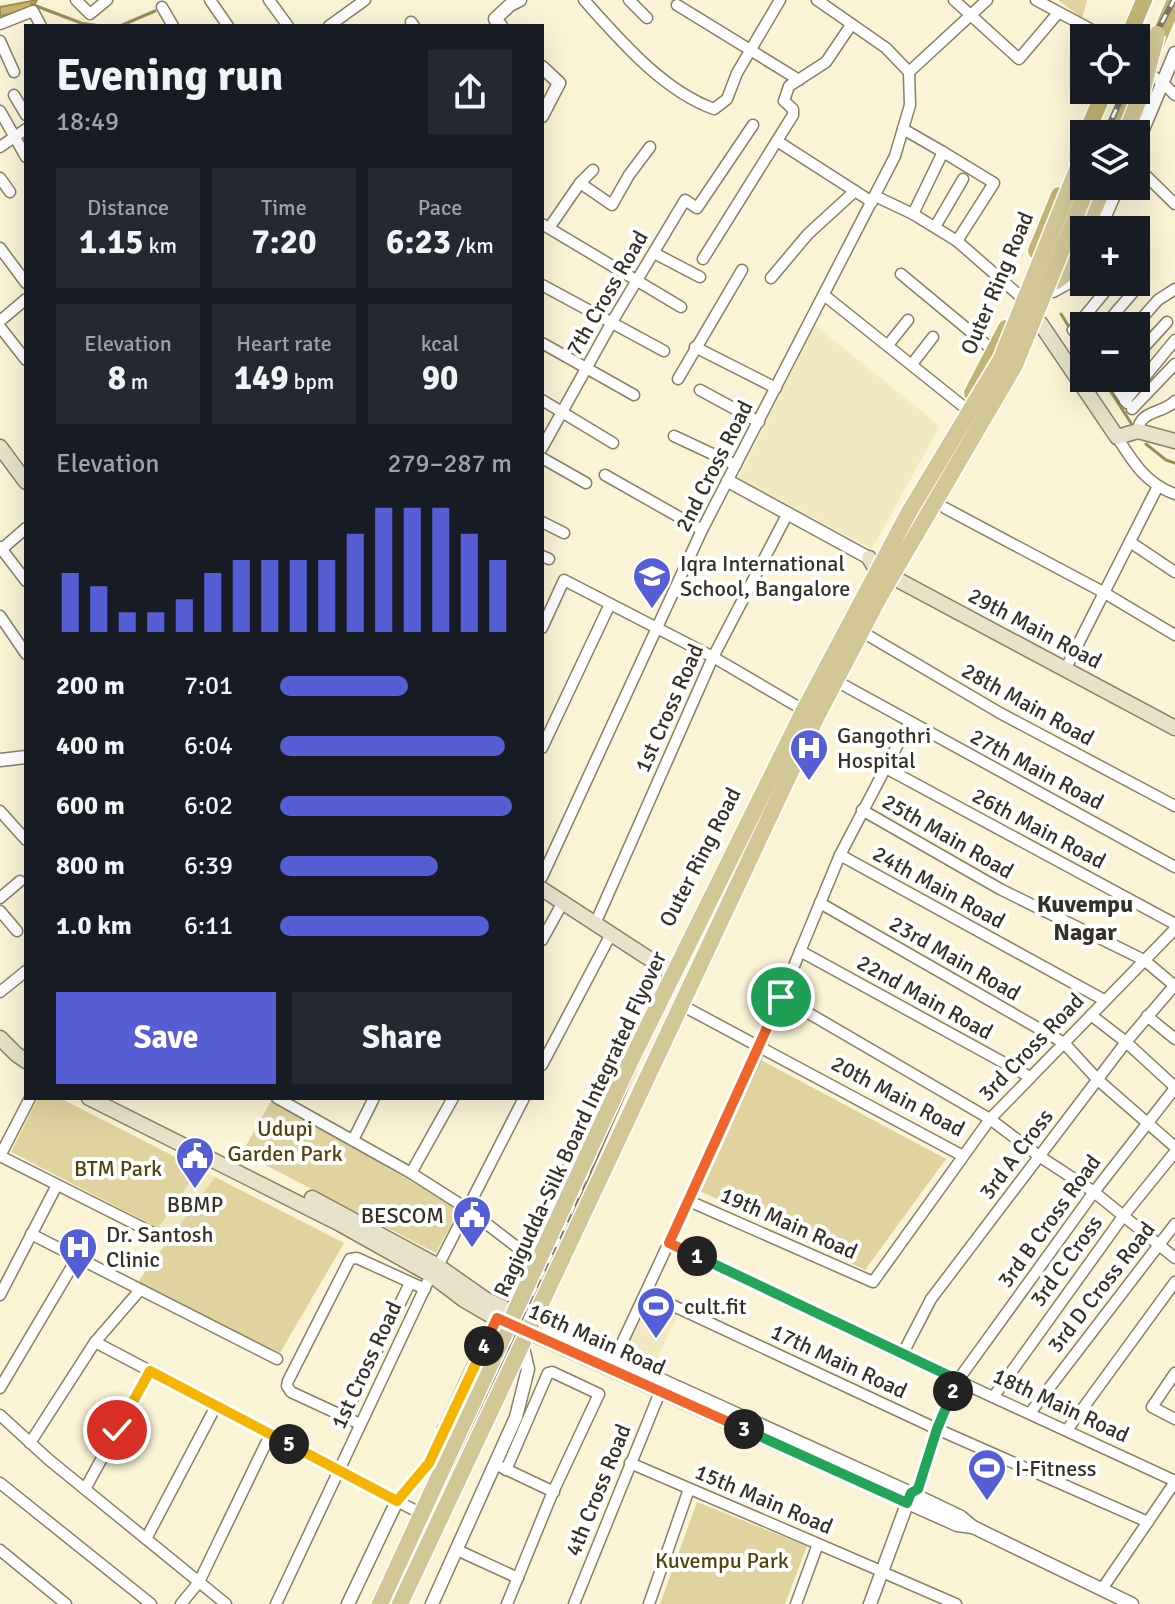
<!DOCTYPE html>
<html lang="en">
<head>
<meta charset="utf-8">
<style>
  :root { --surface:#171b24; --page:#242831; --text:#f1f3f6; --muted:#9ea1a6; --accent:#555ed5 }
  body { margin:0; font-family:Signika,sans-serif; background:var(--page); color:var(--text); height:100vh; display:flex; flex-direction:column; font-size:30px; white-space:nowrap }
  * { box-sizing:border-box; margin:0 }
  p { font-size:26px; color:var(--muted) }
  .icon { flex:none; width:44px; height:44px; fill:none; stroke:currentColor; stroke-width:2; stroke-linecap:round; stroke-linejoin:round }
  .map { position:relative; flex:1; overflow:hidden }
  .sheet { position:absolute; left:24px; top:24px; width:520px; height:1076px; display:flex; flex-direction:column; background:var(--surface); border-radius:0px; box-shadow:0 8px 32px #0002 }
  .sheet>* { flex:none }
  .controls { position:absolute; left:1070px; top:24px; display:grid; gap:16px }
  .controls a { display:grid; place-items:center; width:80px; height:80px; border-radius:0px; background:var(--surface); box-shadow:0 8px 32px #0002; font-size:40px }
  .pin { position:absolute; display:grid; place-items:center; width:68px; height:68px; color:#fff; margin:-34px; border:4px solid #fff; border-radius:50%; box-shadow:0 2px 8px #0007 }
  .km { position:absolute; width:40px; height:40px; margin:-20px; border-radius:50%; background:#222; color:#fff; font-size:22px; line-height:40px; text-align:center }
  .round { display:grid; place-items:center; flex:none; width:84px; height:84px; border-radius:0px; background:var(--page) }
  .overview { display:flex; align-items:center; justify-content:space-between; height:136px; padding:0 32px }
  h1 { font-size:44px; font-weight:800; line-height:60px }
  .figures { display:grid; grid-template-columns:repeat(3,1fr); gap:12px; height:136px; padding:8px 32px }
  .figures div { display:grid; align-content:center; border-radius:0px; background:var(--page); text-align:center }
  .figures b { font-size:34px; font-weight:800 }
  .figures small { font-size:22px; font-weight:400 }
  .figures p { font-size:22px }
  .chart { height:224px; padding:16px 32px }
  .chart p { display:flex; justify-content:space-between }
  .chart svg { width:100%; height:144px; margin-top:8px; stroke:var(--accent); stroke-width:6 }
  .cta { display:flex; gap:16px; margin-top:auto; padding:16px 32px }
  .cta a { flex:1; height:92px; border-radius:0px; background:var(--accent); color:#fff; font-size:32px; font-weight:800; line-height:92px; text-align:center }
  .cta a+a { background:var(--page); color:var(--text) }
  ul { padding:0 32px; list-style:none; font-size:26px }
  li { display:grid; grid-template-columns:128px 96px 1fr; align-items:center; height:60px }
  li i { height:20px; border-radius:10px; background:var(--accent) }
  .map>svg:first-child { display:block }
</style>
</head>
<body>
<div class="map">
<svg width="1175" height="1604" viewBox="0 0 1175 1604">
  <rect width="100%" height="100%" fill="#fbf3d5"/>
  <g fill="#f2e9c3">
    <polygon points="815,325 940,426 872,549 738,478"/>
    <polygon points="199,1169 215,1177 172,1235 158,1228"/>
    <polygon points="647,1297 679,1312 652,1370 621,1356"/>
  </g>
  <g fill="#e0d3a0">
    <polygon points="1058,0 1087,0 1082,18"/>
    <polygon points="761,1060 946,1159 865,1270 698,1190"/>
    <polygon points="38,1098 60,1098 199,1169 158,1228 11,1152"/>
    <polygon points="272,1099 459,1210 436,1253 242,1153"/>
    <polygon points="215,1177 344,1243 280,1353 137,1283"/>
    <polygon points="697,1502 807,1546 785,1604 660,1604"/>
  </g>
  <polygon fill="#c7b469" stroke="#9b8d55" stroke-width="2" points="37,0 32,9 0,16 0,7"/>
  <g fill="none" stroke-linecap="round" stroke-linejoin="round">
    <g stroke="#9b8d55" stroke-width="3">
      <polyline points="31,4 81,23 100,26"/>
      <polyline points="120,26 155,11"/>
      <polyline points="1061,314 1071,330"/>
      <polyline points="1102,378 1131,423"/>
      <polyline points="1146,444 1166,460 1175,463"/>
    </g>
    <defs>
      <g id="minor">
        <polyline points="76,0 90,14 107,0"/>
        <polyline points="210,0 228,26"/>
        <polyline points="269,0 288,26"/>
        <path d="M584 0C620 40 662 90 714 109L727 99 737 73 780 0"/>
        <polyline points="629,0 647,18"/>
        <polyline points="817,0 886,48 909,72"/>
        <polyline points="954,0 1019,59 1058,13"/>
        <polyline points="1036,0 1107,38"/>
        <polyline points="677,5 799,80"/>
        <polyline points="162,7 173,26"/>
        <polyline points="411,22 414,26"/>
        <polyline points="0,24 33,11 41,26"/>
        <polyline points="329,26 365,0"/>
        <polyline points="0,41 14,72"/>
        <polyline points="1144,70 1163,83 1175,95"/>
        <polyline points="909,72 987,0"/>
        <polyline points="14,95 26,115"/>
        <polyline points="0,111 26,157"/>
        <polyline points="903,129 943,152"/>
        <polyline points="777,141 872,202"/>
        <polyline points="0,147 26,129"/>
        <polyline points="1136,166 1175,204"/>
        <polyline points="0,178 10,192"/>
        <polyline points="580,183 612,205 629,175 650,147"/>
        <polyline points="875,196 913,214 957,241 1020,296"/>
        <polyline points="913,214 943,152 994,183 957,241"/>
        <polyline points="542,224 681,307"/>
        <polyline points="935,227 963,179"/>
        <polyline points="549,228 580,183 593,170"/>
        <polyline points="0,248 26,283"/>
        <polyline points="654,253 700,277"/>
        <polyline points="703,259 793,115 793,109 784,101 789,86 826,62 851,25"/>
        <polyline points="901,274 995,352"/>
        <polyline points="771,278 808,234 855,191"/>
        <polyline points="542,285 664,351"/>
        <polyline points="824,295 964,407"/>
        <polyline points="0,321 26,299"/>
        <polyline points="1104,326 1141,283"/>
        <polyline points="1135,326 1158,300 1175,289"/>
        <polyline points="0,327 26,360"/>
        <polyline points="542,343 634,395"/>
        <polyline points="1084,344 1073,330 1113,282"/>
        <polyline points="888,345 908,320"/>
        <polyline points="695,347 776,388"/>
        <polyline points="1136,356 1167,322"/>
        <polyline points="912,364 933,337"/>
        <polyline points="1110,378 1127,403"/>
        <polyline points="678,379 742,270"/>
        <polyline points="700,390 759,422"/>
        <polyline points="542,400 613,443"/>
        <polyline points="1125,401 1175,340"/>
        <polyline points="1132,409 1175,364"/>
        <path d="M1138 431C1139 410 1163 414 1175 401"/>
        <polyline points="674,436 736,465"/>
        <path d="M1117 437C1133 462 1146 484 1175 494"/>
        <polyline points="542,448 612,322 685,200 697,208 753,125"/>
        <polyline points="542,458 586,483"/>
        <polyline points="605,475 702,530"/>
        <polyline points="945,508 1103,592 1175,635"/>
        <polyline points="542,522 564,533"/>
        <polyline points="1130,542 1175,572"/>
        <polyline points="0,547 26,581"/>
        <polyline points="2,549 26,528"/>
        <polyline points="542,556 549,559"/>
        <polyline points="0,616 26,654"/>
        <polyline points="542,628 564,580 713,657 800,708"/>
        <polyline points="864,633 1000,713 1175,806"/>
        <polyline points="1069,662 1157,488"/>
        <polyline points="838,682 1175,867"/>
        <polyline points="542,748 610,604"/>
        <polyline points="884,767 1175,924"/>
        <polyline points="862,810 1000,889 1144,960 1175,986"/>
        <polyline points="0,811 26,840"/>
        <polyline points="840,855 1104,1000"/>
        <polyline points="542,877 702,530 895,156 910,105 909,72"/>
        <polyline points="0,898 20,881"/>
        <polyline points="820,903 1064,1043 1098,1080 1175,1147"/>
        <polyline points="0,911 17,931"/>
        <polyline points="595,924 713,657 788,513"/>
        <polyline points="542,940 563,902"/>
        <polyline points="800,951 1030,1077"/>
        <polyline points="0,992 26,971"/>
        <polyline points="781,997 990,1119 1039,1156 1094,1192 1175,1258"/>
        <polyline points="685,1007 963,1156"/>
        <polyline points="1091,1015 1126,1042 1175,1087"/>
        <polyline points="1147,1016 1175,1039"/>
        <polyline points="542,1065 611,934"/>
        <polyline points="277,1098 411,1173 466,1208 535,1261"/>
        <polyline points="353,1140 374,1098"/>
        <polyline points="0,1156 159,1236"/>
        <polyline points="0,1156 30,1098"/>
        <polyline points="411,1173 453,1098"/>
        <polyline points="689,1201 873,1282 990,1119 1175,929"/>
        <polyline points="31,1234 277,1359"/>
        <polyline points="669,1243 902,1355 1175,1481"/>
        <polyline points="542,1244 542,1226 620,1053 639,1033"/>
        <polyline points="438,1266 524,1098"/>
        <polyline points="646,1293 937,1429 1148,1522"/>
        <polyline points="0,1295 57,1185"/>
        <polyline points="95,1342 416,1511"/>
        <polyline points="902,1355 931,1299 1126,1042 1174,986"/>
        <polyline points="614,1360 760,1048 840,855 909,723"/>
        <polyline points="1175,1373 1152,1407 1175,1419"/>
        <polyline points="0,1388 77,1258"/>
        <polyline points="994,1396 1124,1215 1175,1152"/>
        <polyline points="1030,1413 1175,1224"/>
        <polyline points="0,1415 48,1459 226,1604"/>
        <polyline points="341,1415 348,1409 410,1283"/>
        <polyline points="360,1424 291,1392 287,1386 288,1381 350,1259 357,1258 425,1289"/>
        <polyline points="1067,1430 1175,1282"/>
        <polyline points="30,1443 95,1342 140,1290"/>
        <polyline points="630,1463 881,1571"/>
        <polyline points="501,1467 554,1492"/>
        <polyline points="506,1470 548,1373 552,1372 599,1394 552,1494 507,1604"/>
        <polyline points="0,1483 151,1604"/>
        <polyline points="85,1489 150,1371"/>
        <polyline points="918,1489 937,1429 958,1380 1094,1192 1175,1088"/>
        <polyline points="146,1539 216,1406"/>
        <polyline points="0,1550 66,1604"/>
        <polyline points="457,1550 518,1578"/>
        <polyline points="889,1575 956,1604"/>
        <polyline points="1102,1589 1175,1482"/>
        <polyline points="181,1604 199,1582 270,1435"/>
        <polyline points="276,1604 431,1275"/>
        <polyline points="574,1604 660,1392"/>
        <polyline points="649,1604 689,1489"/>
        <polyline points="796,1604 818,1544"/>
      </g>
      <g id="tertiary">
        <polyline points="501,26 495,19 510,5 520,0"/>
        <polyline points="542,67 559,83 542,116"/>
        <polyline points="1136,146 1175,53"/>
        <polyline points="1099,230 1118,186"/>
        <polyline points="1053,291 1071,281 1084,262"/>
        <polyline points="728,481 869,558"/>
        <polyline points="0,760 26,757"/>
        <polyline points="538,1324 911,1493 961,1517 973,1527 1132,1604"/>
        <polyline points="533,1335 957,1525 973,1527"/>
        <polyline points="468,1387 467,1380 497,1318"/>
        <polyline points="348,1604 397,1501 429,1463 467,1380"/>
        <polyline points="432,1604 516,1417 528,1369 524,1352"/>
        <polyline points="870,1604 910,1496"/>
      </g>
      <g id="secondary">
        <polyline points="1040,323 1117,437 1138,431 1175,441"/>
        <polyline points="0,447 26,482"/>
        <polyline points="869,558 874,566 900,581 1175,728"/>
        <polyline points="542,889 668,971"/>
        <polyline points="0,1038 16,1054 26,1061"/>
        <polyline points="89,1098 340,1224 431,1275 464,1300 488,1314 533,1335"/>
        <polyline points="312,1198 438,1266 485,1299 538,1324"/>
      </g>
      <g id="primary">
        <polyline points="1085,230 1104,186"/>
        <polyline points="1056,281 1068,272 1084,233"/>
      </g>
      <g id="trunk">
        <polyline points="1128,38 1144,0"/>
        <polyline points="1155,47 1175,0"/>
        <polyline points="1086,134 1105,90"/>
        <polyline points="1116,134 1130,102"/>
        <polyline points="1036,251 1059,195"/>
        <polyline points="972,393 1006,328"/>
        <polyline points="444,1429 453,1433"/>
      </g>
    </defs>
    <use href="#minor" stroke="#878064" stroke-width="13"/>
    <use href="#tertiary" stroke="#878064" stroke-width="15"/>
    <use href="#secondary" stroke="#878064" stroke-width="17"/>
    <use href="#primary" stroke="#fff" stroke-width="19"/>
    <use href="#trunk" stroke="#fff" stroke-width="19"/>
    <use href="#minor" stroke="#fff" stroke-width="10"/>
    <use href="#tertiary" stroke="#fff" stroke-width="12"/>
    <use href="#secondary" stroke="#e8e2cb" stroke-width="14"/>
    <use href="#primary" stroke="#d2c697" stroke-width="16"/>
    <use href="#trunk" stroke="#c3b374" stroke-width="16"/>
    <defs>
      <g id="rail">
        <polyline points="1136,70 1174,0"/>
        <polyline points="1105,134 1125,90"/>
        <polyline points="385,1604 562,1233 637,1062 787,750 910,518 1000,364 1084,166"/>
      </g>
    </defs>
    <use href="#rail" stroke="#7c7765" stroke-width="6"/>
    <use href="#rail" stroke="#fff" stroke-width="3" stroke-dasharray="9" stroke-linecap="butt"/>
    <defs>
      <g id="primary-bridge">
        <polyline points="1125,134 1142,92 1157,34"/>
        <polyline points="380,1604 631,1060 803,712 909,512 1001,359 1084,152"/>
        <polyline points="400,1604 816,718 880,596 1015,365 1088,186"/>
      </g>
    </defs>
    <use href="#primary-bridge" stroke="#fff" stroke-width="19" stroke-linecap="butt"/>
    <use href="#primary-bridge" stroke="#d2c697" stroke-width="16"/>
  </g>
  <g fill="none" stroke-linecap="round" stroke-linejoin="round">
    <defs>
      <polyline id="split-1" points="697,1256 669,1243 781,997"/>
      <polyline id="split-2" points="697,1256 958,1380 953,1391"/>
      <polyline id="split-3" points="744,1429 907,1503 911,1493 918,1489 937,1429 953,1391"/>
      <polyline id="split-4" points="484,1346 497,1318 744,1429"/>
      <polyline id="split-5" points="289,1444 397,1501 429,1463 484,1346"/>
      <polyline id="split-6" points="117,1430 150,1371 289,1444"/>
    </defs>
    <use href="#split-1" stroke="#fff" stroke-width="16"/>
    <use href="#split-2" stroke="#fff" stroke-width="16"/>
    <use href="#split-3" stroke="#fff" stroke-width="16"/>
    <use href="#split-4" stroke="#fff" stroke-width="16"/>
    <use href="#split-5" stroke="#fff" stroke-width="16"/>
    <use href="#split-6" stroke="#fff" stroke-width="16"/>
    <use href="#split-1" stroke="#f0652b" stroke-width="10"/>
    <use href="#split-2" stroke="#22a559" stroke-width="10"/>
    <use href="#split-3" stroke="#22a559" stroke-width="10"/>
    <use href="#split-4" stroke="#f0652b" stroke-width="10"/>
    <use href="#split-5" stroke="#f5b400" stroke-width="10"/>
    <use href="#split-6" stroke="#f5b400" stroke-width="10"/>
  </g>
  <defs>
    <symbol id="university-pin" viewBox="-11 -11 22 30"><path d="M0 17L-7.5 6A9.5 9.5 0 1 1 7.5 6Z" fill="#555ed5" stroke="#fff"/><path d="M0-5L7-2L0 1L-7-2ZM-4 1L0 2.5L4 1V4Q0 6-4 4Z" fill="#fff"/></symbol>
    <symbol id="hospital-pin" viewBox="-11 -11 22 30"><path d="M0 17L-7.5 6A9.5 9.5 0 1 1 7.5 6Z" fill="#555ed5" stroke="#fff"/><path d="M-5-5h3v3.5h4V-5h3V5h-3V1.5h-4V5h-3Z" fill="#fff"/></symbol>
    <symbol id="civic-pin" viewBox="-11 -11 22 30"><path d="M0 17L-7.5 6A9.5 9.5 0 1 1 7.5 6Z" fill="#555ed5" stroke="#fff"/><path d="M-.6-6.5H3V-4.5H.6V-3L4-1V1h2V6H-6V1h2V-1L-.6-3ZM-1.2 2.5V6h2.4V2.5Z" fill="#fff"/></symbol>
    <symbol id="stadium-pin" viewBox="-11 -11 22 30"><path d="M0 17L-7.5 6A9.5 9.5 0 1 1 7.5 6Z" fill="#555ed5" stroke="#fff"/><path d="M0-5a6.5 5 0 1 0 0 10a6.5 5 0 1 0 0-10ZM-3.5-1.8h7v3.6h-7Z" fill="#fff"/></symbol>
  </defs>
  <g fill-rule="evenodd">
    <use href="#university-pin" x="630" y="554" width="44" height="60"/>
    <use href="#hospital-pin" x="787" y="726" width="44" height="60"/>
    <use href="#civic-pin" x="173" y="1134" width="44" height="60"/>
    <use href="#civic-pin" x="450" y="1193" width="44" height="60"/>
    <use href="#hospital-pin" x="56" y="1225" width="44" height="60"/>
    <use href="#stadium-pin" x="634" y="1284" width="44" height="60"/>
    <use href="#stadium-pin" x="965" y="1446" width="44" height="60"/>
  </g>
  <g text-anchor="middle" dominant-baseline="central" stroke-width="8" stroke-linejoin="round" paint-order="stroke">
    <g font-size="22" fill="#343125" stroke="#fff">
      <text transform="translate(997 283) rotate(-67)">Outer Ring Road</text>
      <text transform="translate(607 293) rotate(-60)">7th Cross Road</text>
      <text transform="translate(714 466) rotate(-63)">2nd Cross Road</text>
      <text transform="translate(1035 628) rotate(28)">29th Main Road</text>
      <text transform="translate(1028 704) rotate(29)">28th Main Road</text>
      <text transform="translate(669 708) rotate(-66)">1st Cross Road</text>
      <text transform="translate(1037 769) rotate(28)">27th Main Road</text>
      <text transform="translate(1039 828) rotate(28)">26th Main Road</text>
      <text transform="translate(948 836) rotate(30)">25th Main Road</text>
      <text transform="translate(700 857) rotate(-63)">Outer Ring Road</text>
      <text transform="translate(939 887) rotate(29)">24th Main Road</text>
      <text transform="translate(955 958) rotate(30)">23rd Main Road</text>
      <text transform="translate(925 997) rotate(29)">22nd Main Road</text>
      <text transform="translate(1031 1047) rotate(-46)">3rd Cross Road</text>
      <text transform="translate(898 1096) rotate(28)">20th Main Road</text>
      <text transform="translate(580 1124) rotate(-65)">Ragigudda-Silk Board Integrated Flyover</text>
      <text transform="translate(1016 1154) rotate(-53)">3rd A Cross</text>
      <text transform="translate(1049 1221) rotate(-54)">3rd B Cross Road</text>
      <text transform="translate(789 1223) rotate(24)">19th Main Road</text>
      <text transform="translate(1066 1261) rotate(-54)">3rd C Cross</text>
      <text transform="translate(1101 1287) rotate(-52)">3rd D Cross Road</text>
      <text transform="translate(597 1339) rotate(24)">16th Main Road</text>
      <text transform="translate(839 1361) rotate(25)">17th Main Road</text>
      <text transform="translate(366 1365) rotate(-65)">1st Cross Road</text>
      <text transform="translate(1061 1405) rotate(25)">18th Main Road</text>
      <text transform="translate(598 1490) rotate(-68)">4th Cross Road</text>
      <text transform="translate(764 1499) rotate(23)">15th Main Road</text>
    </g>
    <g font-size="22" fill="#343125" stroke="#fff" text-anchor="start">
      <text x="680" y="563">Iqra International<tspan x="680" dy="25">School, Bangalore</tspan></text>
      <text x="837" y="735">Gangothri<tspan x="837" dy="25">Hospital</tspan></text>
      <text x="195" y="1204" text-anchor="middle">BBMP</text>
      <text x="444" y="1215" text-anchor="end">BESCOM</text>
      <text x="106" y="1234">Dr. Santosh<tspan x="106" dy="25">Clinic</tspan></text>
      <text x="684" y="1306">cult.fit</text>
      <text x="1015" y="1468">I-Fitness</text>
    </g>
    <g font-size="22" fill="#524507" stroke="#fff">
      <text x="285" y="1128">Udupi<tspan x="285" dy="25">Garden Park</tspan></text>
      <text x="118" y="1168">BTM Park</text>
      <text x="722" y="1560">Kuvempu Park</text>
    </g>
    <g font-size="24" font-weight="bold" fill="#343125" stroke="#fff">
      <text x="1085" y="904">Kuvempu<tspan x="1085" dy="28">Nagar</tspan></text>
    </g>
  </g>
</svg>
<div class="controls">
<a><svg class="icon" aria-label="locate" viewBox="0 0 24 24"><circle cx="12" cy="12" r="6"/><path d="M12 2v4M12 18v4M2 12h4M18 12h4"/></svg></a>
<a><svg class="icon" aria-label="layers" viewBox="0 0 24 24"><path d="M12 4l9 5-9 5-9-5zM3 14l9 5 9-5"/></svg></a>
<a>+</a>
<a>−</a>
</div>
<div class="pin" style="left:781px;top:997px;background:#1e9e55"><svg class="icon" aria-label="arrive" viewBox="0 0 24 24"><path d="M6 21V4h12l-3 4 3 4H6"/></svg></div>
<div class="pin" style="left:117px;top:1430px;background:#d93025"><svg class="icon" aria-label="check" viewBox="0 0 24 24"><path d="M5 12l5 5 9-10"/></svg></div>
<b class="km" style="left:697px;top:1256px">1</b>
<b class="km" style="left:953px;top:1391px">2</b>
<b class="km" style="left:744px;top:1429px">3</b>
<b class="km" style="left:484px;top:1346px">4</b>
<b class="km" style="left:289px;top:1444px">5</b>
<section class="sheet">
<div class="overview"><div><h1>Evening run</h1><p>18:49</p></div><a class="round"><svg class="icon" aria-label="share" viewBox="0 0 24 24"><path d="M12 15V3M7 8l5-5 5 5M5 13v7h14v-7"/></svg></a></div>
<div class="figures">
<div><p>Distance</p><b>1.15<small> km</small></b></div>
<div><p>Time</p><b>7:20</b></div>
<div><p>Pace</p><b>6:23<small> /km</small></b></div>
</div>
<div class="figures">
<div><p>Elevation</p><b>8<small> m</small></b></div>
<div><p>Heart rate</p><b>149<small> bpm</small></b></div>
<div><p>kcal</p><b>90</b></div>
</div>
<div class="chart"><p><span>Elevation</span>279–287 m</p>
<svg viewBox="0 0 160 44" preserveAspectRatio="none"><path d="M5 44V26M15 44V30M25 44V38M35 44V38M45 44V34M55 44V26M65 44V22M75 44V22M85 44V22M95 44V22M105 44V14M115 44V6M125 44V6M135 44V6M145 44V14M155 44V22"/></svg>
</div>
<ul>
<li><b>200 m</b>7:01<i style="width:55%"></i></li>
<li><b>400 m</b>6:04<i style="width:97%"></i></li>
<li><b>600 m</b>6:02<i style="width:100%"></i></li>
<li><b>800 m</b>6:39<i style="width:68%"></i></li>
<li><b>1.0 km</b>6:11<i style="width:90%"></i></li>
</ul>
<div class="cta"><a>Save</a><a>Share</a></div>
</section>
</div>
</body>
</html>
